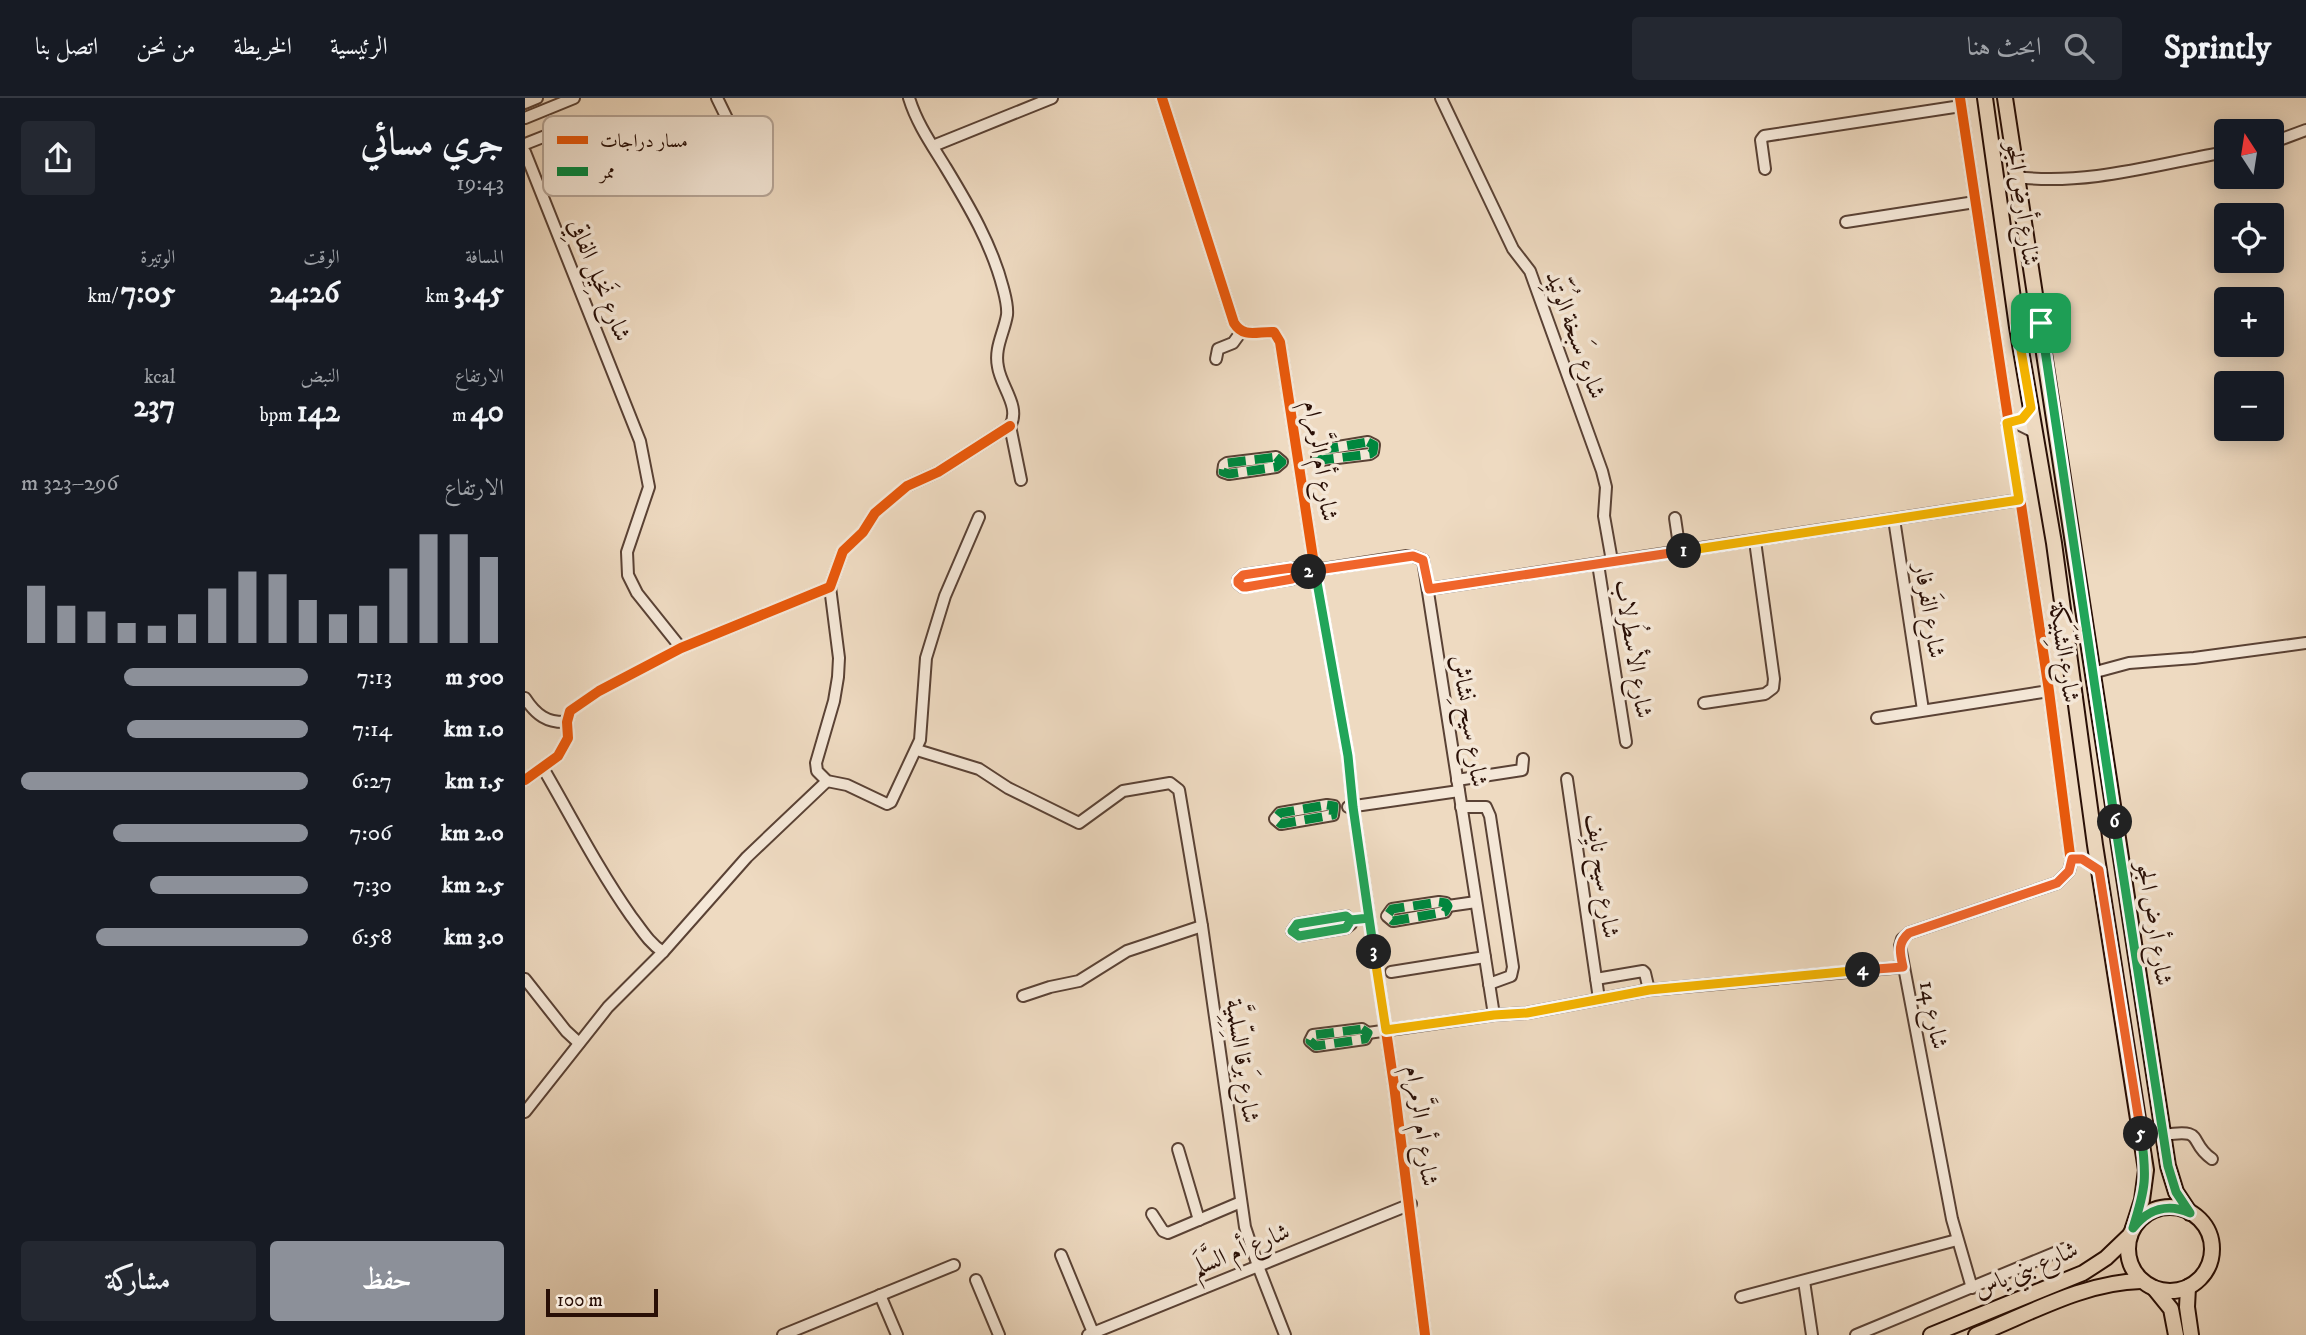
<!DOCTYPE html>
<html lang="ar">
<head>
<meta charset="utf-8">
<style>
  :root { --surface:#171b24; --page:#242831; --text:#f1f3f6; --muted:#9ea1a6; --line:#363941; --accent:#8c9099 }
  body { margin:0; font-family:"IM FELL DW Pica",Amiri,serif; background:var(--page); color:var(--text); direction:rtl; height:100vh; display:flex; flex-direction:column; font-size:26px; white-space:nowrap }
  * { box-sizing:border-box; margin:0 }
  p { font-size:23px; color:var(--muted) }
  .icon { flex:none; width:38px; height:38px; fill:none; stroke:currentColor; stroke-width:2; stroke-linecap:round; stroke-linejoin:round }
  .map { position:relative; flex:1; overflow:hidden; direction:ltr }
  .panel { display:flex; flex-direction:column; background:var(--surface); width:525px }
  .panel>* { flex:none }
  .needle { width:46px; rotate:348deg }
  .buttons { position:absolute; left:1689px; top:21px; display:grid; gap:14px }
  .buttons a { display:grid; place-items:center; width:70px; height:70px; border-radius:7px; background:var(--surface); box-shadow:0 4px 18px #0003; font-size:35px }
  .scale { position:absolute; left:21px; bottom:18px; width:112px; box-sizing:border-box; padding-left:7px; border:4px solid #290f06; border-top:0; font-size:19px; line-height:24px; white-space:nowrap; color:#290f06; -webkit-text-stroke:5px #f4e7d7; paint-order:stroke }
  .pin { position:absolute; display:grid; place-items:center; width:60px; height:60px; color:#fff; margin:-30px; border-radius:14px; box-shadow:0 4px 10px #0006 }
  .km { position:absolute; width:35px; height:35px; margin:-18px; border-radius:50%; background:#222; color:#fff; font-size:19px; line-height:35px; text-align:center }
  .round { display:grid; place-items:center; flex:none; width:74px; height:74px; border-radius:7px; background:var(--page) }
  .overview { display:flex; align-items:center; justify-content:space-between; height:119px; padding:0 21px }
  h1 { font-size:38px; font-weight:800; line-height:52px }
  .figures { display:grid; grid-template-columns:repeat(3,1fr); gap:10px; height:119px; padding:7px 21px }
  .figures div { display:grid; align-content:center }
  .figures b { font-size:30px; font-weight:800 }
  .figures small { font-size:19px; font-weight:400 }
  .figures p { font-size:19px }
  .chart { height:196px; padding:14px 21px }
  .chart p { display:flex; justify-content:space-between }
  .chart svg { width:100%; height:126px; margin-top:7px; stroke:var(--accent); stroke-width:6 }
  .cta { display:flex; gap:14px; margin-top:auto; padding:14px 21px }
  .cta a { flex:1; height:80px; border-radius:7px; background:var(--accent); color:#fff; font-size:28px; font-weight:800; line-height:80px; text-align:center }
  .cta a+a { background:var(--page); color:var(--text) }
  ul { padding:0 21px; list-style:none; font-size:23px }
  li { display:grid; grid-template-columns:112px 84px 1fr; align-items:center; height:52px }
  li i { height:18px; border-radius:9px; background:var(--accent) }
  header { display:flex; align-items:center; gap:42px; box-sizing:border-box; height:98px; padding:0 35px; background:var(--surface); border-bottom:2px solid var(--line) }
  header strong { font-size:33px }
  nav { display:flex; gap:38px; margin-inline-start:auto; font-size:24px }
  .search { width:490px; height:63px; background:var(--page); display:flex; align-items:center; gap:18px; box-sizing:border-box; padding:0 24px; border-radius:7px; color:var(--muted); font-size:26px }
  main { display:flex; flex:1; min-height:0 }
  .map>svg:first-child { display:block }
</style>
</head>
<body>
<header>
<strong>Sprintly</strong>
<div class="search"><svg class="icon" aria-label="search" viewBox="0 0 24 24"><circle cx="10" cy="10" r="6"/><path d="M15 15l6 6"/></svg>ابحث هنا</div>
<nav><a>الرئيسية</a><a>الخريطة</a><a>من نحن</a><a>اتصل بنا</a></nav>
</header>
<main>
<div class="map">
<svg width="1781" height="1237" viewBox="0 0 1781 1237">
  <rect width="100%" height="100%" fill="#eedac1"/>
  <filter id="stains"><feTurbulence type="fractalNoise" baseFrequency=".00286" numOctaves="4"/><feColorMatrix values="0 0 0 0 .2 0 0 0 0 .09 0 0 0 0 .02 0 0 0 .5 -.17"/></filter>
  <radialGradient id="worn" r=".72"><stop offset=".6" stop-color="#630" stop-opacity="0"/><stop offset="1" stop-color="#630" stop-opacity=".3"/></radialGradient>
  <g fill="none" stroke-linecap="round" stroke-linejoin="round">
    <defs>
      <g id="minor">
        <polyline points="192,0 213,43"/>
        <path d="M384 0C392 26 407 47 421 70 444 108 467 147 478 190 480 198 483 208 482 217 479 235 469 250 473 269 476 289 496 309 485 328L496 382"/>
        <path d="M637 0 709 225C719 241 733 233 749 234L755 244 790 473 823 658 828 709 869 987 900 1237"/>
        <polyline points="916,0 988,151 1005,173 1077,373 1081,389 1079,418 1087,463"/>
        <polyline points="1435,0 1524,593 1545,757 1547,761 1557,761 1574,772"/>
        <polyline points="0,5 12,0"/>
        <polyline points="0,20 49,0"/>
        <polyline points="1746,45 1781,32"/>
        <polyline points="0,46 28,35"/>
        <polyline points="408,48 527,0"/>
        <polyline points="0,54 115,343 124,389 102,454 103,477 112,495 156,550"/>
        <polyline points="177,58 240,31"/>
        <polyline points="1240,71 1236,42 1239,38 1436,8"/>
        <path d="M1492 79C1561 88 1633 66 1701 54"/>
        <polyline points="1321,124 1450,104"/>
        <polyline points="691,261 693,251 708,245 716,234"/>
        <polyline points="1482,325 1491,325 1511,335"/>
        <polygon points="843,344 849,347 848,354 845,356 796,362 792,360 792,355 795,352"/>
        <polygon points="751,359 757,364 751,369 704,376 698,374 699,367 702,365"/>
        <polyline points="1150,420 1155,454"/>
        <polyline points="1369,421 1398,612"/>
        <polyline points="1073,466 1101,644"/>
        <polygon points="767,470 772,475 767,481 718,489 713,485 713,482 718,477"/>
        <polyline points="772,475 882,458 888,458 898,462 969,917"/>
        <polyline points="305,489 314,560 313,579 309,603 291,665 292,673 302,683 322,687 362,706 366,704 395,642 401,560 420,498 454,419"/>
        <polyline points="904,491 1494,402"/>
        <polyline points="1567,575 1604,565 1669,560 1781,545"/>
        <path d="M0 600C11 617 22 625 42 624"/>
        <polyline points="1179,605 1240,596 1248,590 1249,581 1230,443"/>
        <polyline points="1352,620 1524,593"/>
        <polyline points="392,652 454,671 483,690 554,725 598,693 645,685 654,692 677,828 720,1129 733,1168 760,1237"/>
        <path d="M18 670C47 720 73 771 106 818 116 831 124 845 138 854"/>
        <polyline points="1042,681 1074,901"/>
        <polyline points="0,682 33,658 43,640 42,624 45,613 74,593 156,550 305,489 318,453 338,434 350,415 382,388 413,374 485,328"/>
        <polyline points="932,682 997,672 998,661"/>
        <polygon points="802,707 809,708 808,717 756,726 750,721 755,715"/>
        <polyline points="823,709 934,693"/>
        <polyline points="936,709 961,709 965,718 988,869 986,878 964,886"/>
        <polygon points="914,804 921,805 923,808 920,814 868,823 862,818 867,811"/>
        <polyline points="923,808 951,804"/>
        <polygon points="821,818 826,826 821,830 774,838 767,833 772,826"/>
        <polyline points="866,874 960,859"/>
        <polyline points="0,881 41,933 54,945"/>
        <polyline points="1071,881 1118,873 1120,875 1124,892"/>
        <polyline points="498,898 525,889 554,883 602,853 677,828"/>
        <polygon points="837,931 843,935 840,941 791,948 785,943 788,937"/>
        <polyline points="843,935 969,917 1002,915 1124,892 1378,869"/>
        <polyline points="0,1014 83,909 138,854 222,759 302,683"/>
        <path d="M1639 1037C1682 1030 1662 1044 1687 1061"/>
        <polyline points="653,1051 674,1122"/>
        <polyline points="627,1116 638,1133 643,1135 716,1104"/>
        <polyline points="536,1157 569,1237"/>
        <polyline points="451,1182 474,1237"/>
        <polyline points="1279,1183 1287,1237"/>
        <polyline points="1447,1190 1427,1121 1375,848 1377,841 1384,835 1532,785 1544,773 1547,761"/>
        <polyline points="355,1197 372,1237"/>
        <polyline points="1216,1199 1432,1142"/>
        <polyline points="258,1237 429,1167"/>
        <polyline points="563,1237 886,1106"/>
        <polyline points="1331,1237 1539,1151"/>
      </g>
      <g id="major">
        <polyline points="1460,0 1492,229 1529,445 1570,747 1621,1072 1617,1102 1608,1130"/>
        <polyline points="1480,0 1643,1068 1651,1094 1665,1115"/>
        <circle cx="1645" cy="1151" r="42"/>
        <polyline points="1663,1189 1662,1209 1666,1237"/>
        <polyline points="1629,1190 1646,1211 1651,1237"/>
        <polyline points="1406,1237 1558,1175 1581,1160 1605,1137"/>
        <path d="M1451 1237C1504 1216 1559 1184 1616 1183"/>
      </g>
    </defs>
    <use href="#minor" stroke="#5a4235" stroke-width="14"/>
    <use href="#major" stroke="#290f06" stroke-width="18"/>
    <use href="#minor" stroke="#f4e7d7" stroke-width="10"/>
    <use href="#major" stroke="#eedac1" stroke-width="14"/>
    <g stroke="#00873e" stroke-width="9" stroke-dasharray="18 9" stroke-linecap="butt">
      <polygon points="843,344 849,347 848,354 845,356 796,362 792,360 792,355 795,352"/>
      <polygon points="751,359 757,364 751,369 704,376 698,374 699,367 702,365"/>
      <polygon points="767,470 772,475 767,481 718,489 713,485 713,482 718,477"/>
      <polygon points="802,707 809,708 808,717 756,726 750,721 755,715"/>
      <polygon points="914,804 921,805 923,808 920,814 868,823 862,818 867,811"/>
      <polygon points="821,818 826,826 821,830 774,838 767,833 772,826"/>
      <polygon points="837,931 843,935 840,941 791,948 785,943 788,937"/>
    </g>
    <defs>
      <g id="cycleway">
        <path d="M637 0 709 225C719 241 733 233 749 234L755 244 790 473 823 658 828 709 869 987 900 1237"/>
        <polyline points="1435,0 1524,593 1545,757 1547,761 1557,761 1574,772"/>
        <polyline points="0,682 33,658 43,640 42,624 45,613 74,593 156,550 305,489 318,453 338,434 350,415 382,388 413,374 485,328"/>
      </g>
    </defs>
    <use href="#cycleway" stroke="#f4e7d7" stroke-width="15"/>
    <use href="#cycleway" stroke="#e8590c" stroke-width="10"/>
  </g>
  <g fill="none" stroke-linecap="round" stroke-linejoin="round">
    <defs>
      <path id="split-1" d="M1159 453 1494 402 1482 325 1497 321 1506 310 1492 229C1497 217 1507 214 1516 225"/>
      <polyline id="split-2" points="784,474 772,475 767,481 721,489 718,489 713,485 713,482 718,477 766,470 772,475 888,458 898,462 904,491 1159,453"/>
      <polyline id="split-3" points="784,474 790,473 823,658 828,709 844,820 826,822 821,818 772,826 767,833 774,838 821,830 826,822 844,820 849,854"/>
      <polyline id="split-4" points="849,854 861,932 969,917 1002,915 1124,892 1338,872"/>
      <path id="split-5" d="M1338 872 1378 869C1375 855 1372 845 1384 835L1532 785 1544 773 1547 761H1557L1574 772 1616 1036"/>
      <path id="split-6" d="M1590 724 1643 1068 1651 1094 1665 1115C1643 1105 1623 1111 1608 1130 1621 1089 1622 1079 1616 1036"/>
      <polyline id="split-7" points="1516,225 1590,724"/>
    </defs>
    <use href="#split-1" stroke="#fff" stroke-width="14"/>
    <use href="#split-2" stroke="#fff" stroke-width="14"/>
    <use href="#split-3" stroke="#fff" stroke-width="14"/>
    <use href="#split-4" stroke="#fff" stroke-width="14"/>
    <use href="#split-5" stroke="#fff" stroke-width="14"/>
    <use href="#split-6" stroke="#fff" stroke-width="14"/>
    <use href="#split-7" stroke="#fff" stroke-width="14"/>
    <use href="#split-1" stroke="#f5b400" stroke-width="9"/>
    <use href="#split-2" stroke="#f0652b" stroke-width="9"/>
    <use href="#split-3" stroke="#22a559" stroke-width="9"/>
    <use href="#split-4" stroke="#f5b400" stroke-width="9"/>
    <use href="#split-5" stroke="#f0652b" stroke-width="9"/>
    <use href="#split-6" stroke="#22a559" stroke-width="9"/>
    <use href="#split-7" stroke="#22a559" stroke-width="9"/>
  </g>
  <g text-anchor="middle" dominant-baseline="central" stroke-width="7" stroke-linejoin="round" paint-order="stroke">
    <g font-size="24" fill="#290f06" stroke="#f4e7d7">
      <text transform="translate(1497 106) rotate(82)">شارع أرض الجو</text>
      <text transform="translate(74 182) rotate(68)">شارع نَخِيل الفاقِي</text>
      <text transform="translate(1050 237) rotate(70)">شارع سَبخة الوُتَيِّد</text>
      <text transform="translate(795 363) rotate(81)">شارع أم الرَّمرام</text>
      <text transform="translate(1404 513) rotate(81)">شارع الفَرفار</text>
      <text transform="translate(1108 551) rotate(81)">شارع الأسطُرلاب</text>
      <text transform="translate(1539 555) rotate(82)">شارع الشِّبَيكة</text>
      <text transform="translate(944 623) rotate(81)">شارع سيح نِشاش</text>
      <text transform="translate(1077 778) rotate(82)">شارع سيح نايِف</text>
      <text transform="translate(1629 826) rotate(81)">شارع أرض الجو</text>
      <text transform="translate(1408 917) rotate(79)">شارع 14</text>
      <text transform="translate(717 963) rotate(82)">شارع بَرقا السِّلِمِيَّة</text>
      <text transform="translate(896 1028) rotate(82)">شارع أم الرَّمرام</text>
      <text transform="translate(716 1152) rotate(-22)">شارع أم السَّلَم</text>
      <text transform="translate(1501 1172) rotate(-23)">شارع بني ياس</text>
    </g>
  </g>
  <rect x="18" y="18" width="230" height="80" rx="10" fill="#f4e7d7" stroke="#b7a698" stroke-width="2"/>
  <rect x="32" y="38" width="31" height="8" fill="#e8590c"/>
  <rect x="32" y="69" width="31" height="9" fill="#00873e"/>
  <g font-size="19" fill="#290f06">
    <text x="75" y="49">مسار دراجات</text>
    <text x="75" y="80">ممر</text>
  </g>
  <rect width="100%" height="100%" filter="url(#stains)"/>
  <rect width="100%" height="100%" fill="url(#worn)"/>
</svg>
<div class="buttons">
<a><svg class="needle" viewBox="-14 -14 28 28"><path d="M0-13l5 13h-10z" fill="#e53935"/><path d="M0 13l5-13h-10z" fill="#9ea1a6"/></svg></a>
<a><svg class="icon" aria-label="locate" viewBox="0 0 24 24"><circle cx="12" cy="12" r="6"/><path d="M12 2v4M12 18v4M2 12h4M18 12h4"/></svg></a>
<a>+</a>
<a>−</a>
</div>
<div class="scale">100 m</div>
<div class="pin" style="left:1516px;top:225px;background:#1e9e55"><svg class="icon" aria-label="arrive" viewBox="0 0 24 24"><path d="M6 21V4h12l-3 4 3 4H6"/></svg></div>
<b class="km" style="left:1159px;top:453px">1</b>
<b class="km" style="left:784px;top:474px">2</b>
<b class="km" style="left:849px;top:854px">3</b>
<b class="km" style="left:1338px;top:872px">4</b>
<b class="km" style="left:1616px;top:1036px">5</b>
<b class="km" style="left:1590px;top:724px">6</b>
</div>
<section class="panel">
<div class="overview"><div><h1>جري مسائي</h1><p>19:43</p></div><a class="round"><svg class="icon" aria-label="share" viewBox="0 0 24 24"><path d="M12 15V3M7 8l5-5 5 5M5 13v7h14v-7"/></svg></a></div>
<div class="figures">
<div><p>المسافة</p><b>3.45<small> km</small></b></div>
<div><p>الوقت</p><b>24:26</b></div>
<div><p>الوتيرة</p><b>7:05<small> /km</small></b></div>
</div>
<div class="figures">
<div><p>الارتفاع</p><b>40<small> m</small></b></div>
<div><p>النبض</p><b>142<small> bpm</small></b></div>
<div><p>kcal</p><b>237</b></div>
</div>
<div class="chart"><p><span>الارتفاع</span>296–323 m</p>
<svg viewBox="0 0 160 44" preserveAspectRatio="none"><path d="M5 44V24M15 44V31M25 44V33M35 44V37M45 44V38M55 44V34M65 44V25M75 44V19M85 44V20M95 44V29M105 44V34M115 44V31M125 44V18M135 44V6M145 44V6M155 44V14"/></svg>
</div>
<ul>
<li><b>500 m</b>7:13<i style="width:64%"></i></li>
<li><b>1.0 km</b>7:14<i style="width:63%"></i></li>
<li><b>1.5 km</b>6:27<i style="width:100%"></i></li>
<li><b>2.0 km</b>7:06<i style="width:68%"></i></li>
<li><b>2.5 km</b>7:30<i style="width:55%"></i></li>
<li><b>3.0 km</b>6:58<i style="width:74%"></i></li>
</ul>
<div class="cta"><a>حفظ</a><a>مشاركة</a></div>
</section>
</main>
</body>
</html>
